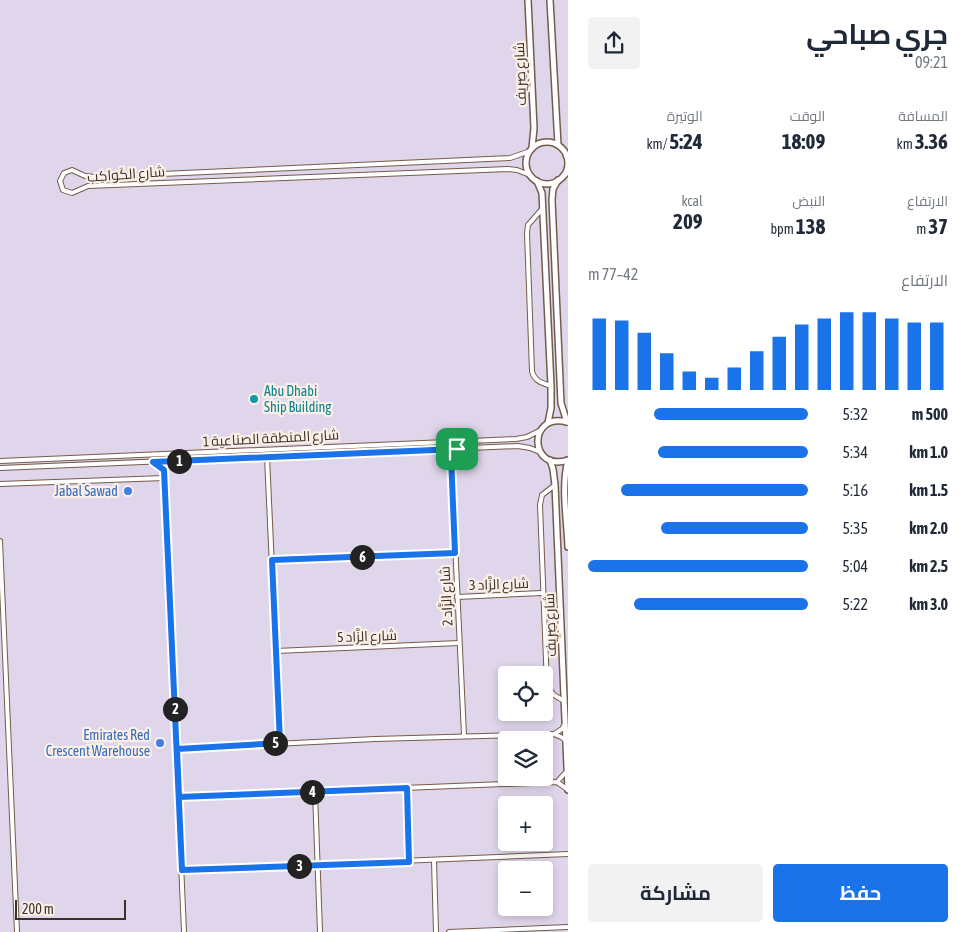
<!DOCTYPE html>
<html lang="ar">
<head>
<meta charset="utf-8">
<style>
  :root { --surface:#fff; --page:#f2f2f3; --text:#1f2937; --muted:#747a83; --accent:#1a73e8 }
  body { margin:0; font-family:"Asap Condensed",Cairo,sans-serif; background:var(--page); color:var(--text); direction:rtl; height:100vh; display:flex; flex-direction:column; font-size:19px; white-space:nowrap }
  * { box-sizing:border-box; margin:0 }
  p { font-size:16px; color:var(--muted) }
  .icon { flex:none; width:28px; height:28px; fill:none; stroke:currentColor; stroke-width:2; stroke-linecap:round; stroke-linejoin:round }
  .map { position:relative; flex:1; overflow:hidden; direction:ltr }
  .details { display:flex; flex-direction:column; background:var(--surface); width:400px }
  .details>* { flex:none }
  .buttons { position:absolute; left:498px; top:666px; display:grid; gap:10px }
  .buttons a { display:grid; place-items:center; width:55px; height:55px; border-radius:5px; background:var(--surface); box-shadow:0 2px 8px #0003; font-size:25px }
  .scale { position:absolute; left:15px; bottom:12px; width:111px; box-sizing:border-box; padding-left:5px; border:2px solid #3c3129; border-top:0; font-size:14px; line-height:18px; white-space:nowrap; color:#3c3129; -webkit-text-stroke:4px #fbf0e8; paint-order:stroke }
  .pin { position:absolute; display:grid; place-items:center; width:42px; height:42px; color:#fff; margin:-21px; border-radius:10px; box-shadow:0 2px 8px #0006 }
  .km { position:absolute; width:25px; height:25px; margin:-12px; border-radius:50%; background:#222; color:#fff; font-size:14px; line-height:25px; text-align:center }
  .round { display:grid; place-items:center; flex:none; width:52px; height:52px; border-radius:5px; background:var(--page) }
  .head { display:flex; align-items:center; justify-content:space-between; height:85px; padding:0 20px }
  h1 { font-size:28px; font-weight:700; line-height:38px }
  .stats { display:grid; grid-template-columns:repeat(3,1fr); gap:8px; height:85px; padding:5px 20px }
  .stats div { display:grid; align-content:center }
  .stats b { font-size:21px; font-weight:700 }
  .stats small { font-size:14px; font-weight:400 }
  .stats p { font-size:14px }
  .chart { height:140px; padding:10px 20px }
  .chart p { display:flex; justify-content:space-between }
  .chart svg { width:100%; height:90px; margin-top:5px; stroke:var(--accent); stroke-width:6 }
  .button { display:flex; gap:10px; margin-top:auto; padding:10px 20px }
  .button a { flex:1; height:58px; border-radius:5px; background:var(--accent); color:#fff; font-size:20px; font-weight:700; line-height:58px; text-align:center }
  .button a+a { background:var(--page); color:var(--text) }
  ul { padding:0 20px; list-style:none; font-size:16px }
  li { display:grid; grid-template-columns:80px 60px 1fr; align-items:center; height:38px }
  li i { height:12px; border-radius:6px; background:var(--accent) }
  main { display:flex; flex:1; min-height:0 }
  .map>svg:first-child { display:block }
</style>
</head>
<body>
<main>
<section class="details">
<div class="head"><div><h1>جري صباحي</h1><p>09:21</p></div><a class="round"><svg class="icon" aria-label="share" viewBox="0 0 24 24"><path d="M12 15V3M7 8l5-5 5 5M5 13v7h14v-7"/></svg></a></div>
<div class="stats">
<div><p>المسافة</p><b>3.36<small> km</small></b></div>
<div><p>الوقت</p><b>18:09</b></div>
<div><p>الوتيرة</p><b>5:24<small> /km</small></b></div>
</div>
<div class="stats">
<div><p>الارتفاع</p><b>37<small> m</small></b></div>
<div><p>النبض</p><b>138<small> bpm</small></b></div>
<div><p>kcal</p><b>209</b></div>
</div>
<div class="chart"><p><span>الارتفاع</span>42–77 m</p>
<svg viewBox="0 0 160 44" preserveAspectRatio="none"><path d="M5 44V9M15 44V10M25 44V16M35 44V26M45 44V35M55 44V38M65 44V33M75 44V25M85 44V18M95 44V12M105 44V9M115 44V6M125 44V6M135 44V9M145 44V11M155 44V11"/></svg>
</div>
<ul>
<li><b>500 m</b>5:32<i style="width:70%"></i></li>
<li><b>1.0 km</b>5:34<i style="width:68%"></i></li>
<li><b>1.5 km</b>5:16<i style="width:85%"></i></li>
<li><b>2.0 km</b>5:35<i style="width:67%"></i></li>
<li><b>2.5 km</b>5:04<i style="width:100%"></i></li>
<li><b>3.0 km</b>5:22<i style="width:79%"></i></li>
</ul>
<div class="button"><a>حفظ</a><a>مشاركة</a></div>
</section>
<div class="map">
<svg width="568" height="932" viewBox="0 0 568 932">
  <rect width="100%" height="100%" fill="#fcdfcb"/>
  <path fill="#e0d6eb" fill-rule="evenodd" d="M0 0H568V932H0ZM506 675H544V712H506ZM506 740H544V778H506ZM506 805H544V842H506ZM506 870H544V908H506Z"/>
  <g fill="none" stroke-linecap="round" stroke-linejoin="round">
    <defs>
      <g id="minor">
        <polyline points="530,151 510,158 95,177 85,176 72,170 64,173 60,181 63,190 72,193 88,186 508,169 517,170 530,175"/>
        <path d="M543 208 528 225 527 233 532 371C534 381 542 383 551 386"/>
        <polyline points="457,449 451,456 464,735"/>
        <polyline points="267,457 280,743"/>
        <polyline points="0,461 516,439 527,437 541,430"/>
        <polyline points="170,462 164,470 184,932"/>
        <polyline points="0,468 518,446 530,448 540,452"/>
        <polyline points="0,484 164,478"/>
        <polyline points="555,485 542,495 540,505 547,686 554,695 564,701"/>
        <polyline points="0,541 17,932"/>
        <polyline points="272,560 455,553"/>
        <polyline points="457,597 542,593"/>
        <polyline points="276,651 459,643"/>
        <polyline points="554,734 562,729 565,724"/>
        <polyline points="177,749 375,739 554,734 563,738 566,741"/>
        <polyline points="557,782 567,771"/>
        <polyline points="407,787 409,862"/>
        <polyline points="315,792 320,932"/>
        <polyline points="179,797 557,782 567,789"/>
        <polyline points="434,861 436,932"/>
        <polyline points="182,870 568,854"/>
        <polyline points="449,932 568,927"/>
      </g>
      <g id="tertiary">
        <polyline points="566,156 568,156"/>
        <polyline points="563,176 568,172"/>
      </g>
      <g id="secondary">
        <polyline points="528,0 534,128 532,148"/>
        <polyline points="550,0 558,145"/>
        <circle cx="547" cy="163" r="21"/>
        <polyline points="558,180 553,189 552,200 561,403 567,422"/>
        <polyline points="537,181 542,193 551,386 551,408 548,423"/>
        <path d="M567 422C527 412 529 473 568 460"/>
        <polyline points="550,460 553,469 555,485 568,790"/>
        <path d="M568 460C561 487 567 519 568 547"/>
      </g>
    </defs>
    <use href="#minor" stroke="#745c4b" stroke-width="6"/>
    <use href="#tertiary" stroke="#745c4b" stroke-width="7"/>
    <use href="#secondary" stroke="#745c4b" stroke-width="8"/>
    <use href="#minor" stroke="#fff" stroke-width="4"/>
    <use href="#tertiary" stroke="#fff" stroke-width="4.5"/>
    <use href="#secondary" stroke="#fff" stroke-width="5"/>
  </g>
  <g fill="none" stroke-linecap="round" stroke-linejoin="round">
    <defs>
      <polyline id="route" points="457,449 153,462 164,470 182,870 409,862 407,788 179,797 177,749 280,743 272,560 455,553 451,456 457,449"/>
    </defs>
    <use href="#route" stroke="#fff" stroke-width="10"/>
    <use href="#route" stroke="#1a73e8" stroke-width="6"/>
  </g>
  <circle fill="#0f9aa8" stroke="#fbf0e8" stroke-width="2" cx="254" cy="399" r="5"/>
  <g fill="#3f7fe0" stroke="#fbf0e8" stroke-width="2">
    <circle cx="128" cy="491" r="5"/>
    <circle cx="160" cy="743" r="5"/>
  </g>
  <g text-anchor="middle" dominant-baseline="central" stroke-width="4.5" stroke-linejoin="round" paint-order="stroke">
    <g font-size="14" fill="#3c3129" stroke="#fbf0e8">
      <text transform="translate(520 74) rotate(-92)">شارع صِرِيف</text>
      <text transform="translate(126 174) rotate(-4)">شارع الكَواكِب</text>
      <text transform="translate(271 438) rotate(-3)">شارع المنطقة الصناعية 1</text>
      <text transform="translate(499 584) rotate(-2)">شارع الزَّاد 3</text>
      <text transform="translate(446 596) rotate(-93)">شارع الزَّاد 2</text>
      <text transform="translate(550 625) rotate(-92)">شارع صِرِيف</text>
      <text transform="translate(367 636) rotate(-2)">شارع الزَّاد 5</text>
    </g>
    <g font-size="14" fill="#0d838f" stroke="#fbf0e8" text-anchor="start">
      <text x="264" y="391">Abu Dhabi<tspan x="264" dy="16">Ship Building</tspan></text>
    </g>
    <g font-size="14" fill="#366cbe" stroke="#fbf0e8" text-anchor="end">
      <text x="118" y="491">Jabal Sawad</text>
      <text x="150" y="735">Emirates Red<tspan x="150" dy="16">Crescent Warehouse</tspan></text>
    </g>
  </g>
</svg>
<div class="buttons">
<a><svg class="icon" aria-label="locate" viewBox="0 0 24 24"><circle cx="12" cy="12" r="6"/><path d="M12 2v4M12 18v4M2 12h4M18 12h4"/></svg></a>
<a><svg class="icon" aria-label="layers" viewBox="0 0 24 24"><path d="M12 4l9 5-9 5-9-5zM3 14l9 5 9-5"/></svg></a>
<a>+</a>
<a>−</a>
</div>
<div class="scale">200 m</div>
<div class="pin" style="left:457px;top:449px;background:#1e9e55"><svg class="icon" aria-label="arrive" viewBox="0 0 24 24"><path d="M6 21V4h12l-3 4 3 4H6"/></svg></div>
<b class="km" style="left:179px;top:461px">1</b>
<b class="km" style="left:175px;top:709px">2</b>
<b class="km" style="left:299px;top:866px">3</b>
<b class="km" style="left:312px;top:792px">4</b>
<b class="km" style="left:275px;top:743px">5</b>
<b class="km" style="left:362px;top:557px">6</b>
</div>
</main>
</body>
</html>
